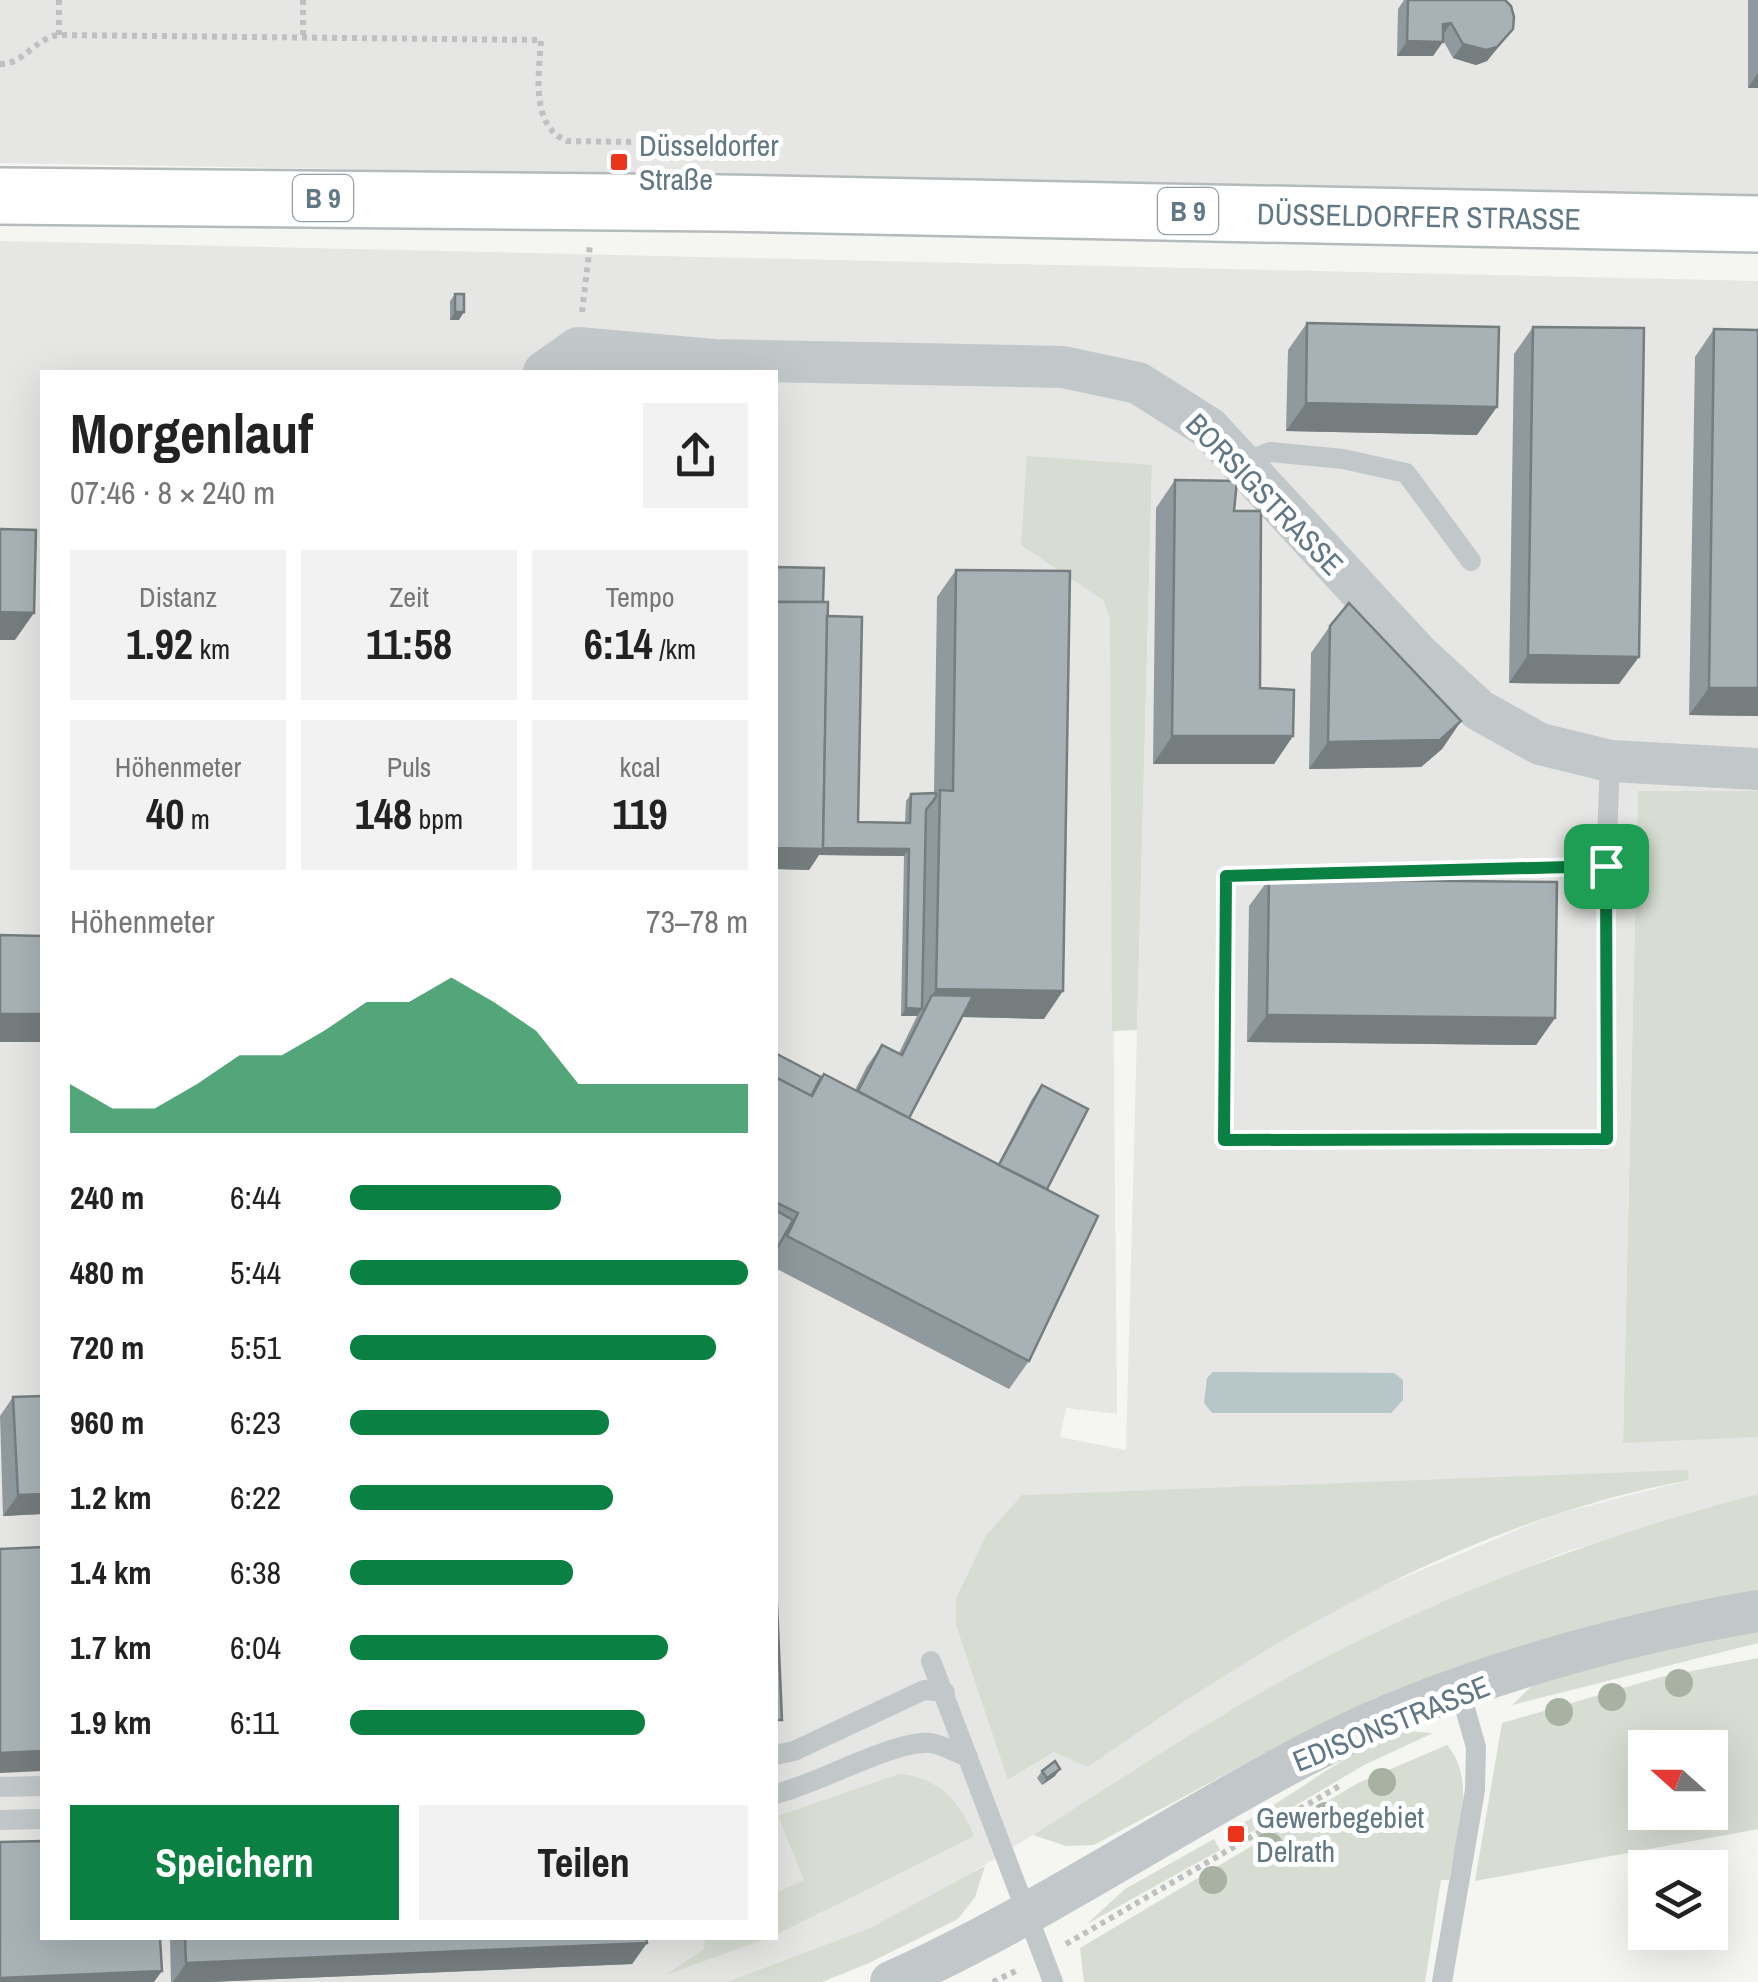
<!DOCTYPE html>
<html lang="de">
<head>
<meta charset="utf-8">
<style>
  :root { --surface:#fff; --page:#f2f2f2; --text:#222; --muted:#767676; --accent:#0b8043 }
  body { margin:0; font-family:"Archivo Narrow",sans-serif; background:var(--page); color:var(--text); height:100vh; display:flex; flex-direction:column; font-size:38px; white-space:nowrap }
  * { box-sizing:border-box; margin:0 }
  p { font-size:32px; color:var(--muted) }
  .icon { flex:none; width:55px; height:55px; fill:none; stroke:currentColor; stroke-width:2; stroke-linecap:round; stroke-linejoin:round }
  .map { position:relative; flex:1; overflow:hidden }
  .sheet { position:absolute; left:40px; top:370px; width:738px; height:1570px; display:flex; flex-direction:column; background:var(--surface); border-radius:0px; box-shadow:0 10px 40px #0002 }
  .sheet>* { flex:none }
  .needle { width:65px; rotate:291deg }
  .buttons { position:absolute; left:1628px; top:1730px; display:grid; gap:20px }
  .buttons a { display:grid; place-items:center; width:100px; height:100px; border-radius:0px; background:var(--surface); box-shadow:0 10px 40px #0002; font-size:50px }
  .pin { position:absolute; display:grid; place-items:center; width:85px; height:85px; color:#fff; margin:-42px; border-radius:20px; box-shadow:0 5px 15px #0006 }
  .round { display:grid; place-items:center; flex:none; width:105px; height:105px; border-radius:0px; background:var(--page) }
  .headline { display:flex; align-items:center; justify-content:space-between; height:170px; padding:0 30px }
  h1 { font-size:55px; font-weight:700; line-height:75px }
  .figures { display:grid; grid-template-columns:repeat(3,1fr); gap:15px; height:170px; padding:10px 30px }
  .figures div { display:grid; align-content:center; border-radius:0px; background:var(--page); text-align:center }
  .figures b { font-size:42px; font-weight:700 }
  .figures small { font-size:28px; font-weight:400 }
  .figures p { font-size:28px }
  .chart { height:280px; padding:20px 30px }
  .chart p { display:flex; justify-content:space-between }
  .chart svg { width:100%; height:180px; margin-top:10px; fill:var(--accent); opacity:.7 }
  .cta { display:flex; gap:20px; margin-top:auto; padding:20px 30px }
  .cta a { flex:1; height:115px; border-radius:0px; background:var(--accent); color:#fff; font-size:40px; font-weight:700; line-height:115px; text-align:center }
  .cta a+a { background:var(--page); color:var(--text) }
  ul { padding:0 30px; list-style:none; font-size:32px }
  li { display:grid; grid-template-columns:160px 120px 1fr; align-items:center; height:75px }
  li i { height:25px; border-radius:12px; background:var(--accent) }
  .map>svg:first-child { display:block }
</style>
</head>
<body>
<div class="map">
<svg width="1758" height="1982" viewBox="0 0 1758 1982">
  <rect width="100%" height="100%" fill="#f5f5f1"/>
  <g fill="#e6e6e4" fill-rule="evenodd">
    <polygon points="0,0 1758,0 1758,194 0,163"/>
    <path d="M0 241 1758 281V791H1638L1623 1442 1758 1437V1494L1565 1552 1457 1597 1269 1688 930 1899 872 1927 727 1982H0ZM42 372H775V1938H42ZM1027 457 1152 466 1126 1450 1060 1437 1066 1408 1117 1414 1110 619 1103 600 1077 581ZM1688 1471 1689 1480 1553 1515 1355 1598 1192 1694 1054 1752 1009 1780 956 1625V1600L1022 1495Z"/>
  </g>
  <g fill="#d7ddd2" fill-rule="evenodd">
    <polygon points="1027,456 1152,465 1137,1030 1112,1031 1110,619 1103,600 1021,545"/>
    <polygon points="1638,791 1758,791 1758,1437 1623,1443"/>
    <path d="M1688 1470 1689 1480C1466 1522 1271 1638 1088 1767L1054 1752 1008 1780 956 1625V1599L986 1536 1022 1495Z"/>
    <path d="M1758 1494V1593L1278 1746 1094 1845 1066 1846 1033 1835C1110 1786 1186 1736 1265 1690 1419 1603 1587 1539 1758 1494Z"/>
    <polygon points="1758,1629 1758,1643 1512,1705 1534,1684 1566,1673"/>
    <path d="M1758 1658V1829L1475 1881 1502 1723 1661 1677ZM1645 1748H1710V1812H1645Z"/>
    <path d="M1405 1731 1433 1733 1364 1765 1246 1835 1241 1824C1296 1795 1345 1751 1405 1731Z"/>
    <path d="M1447 1745C1478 1781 1456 1837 1449 1880H1441L1425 1982H1084L1080 1948 1358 1783Z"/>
    <path d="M899 1774C938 1777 960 1801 974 1836L775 1935V1893L804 1880 778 1816Z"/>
    <polygon points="1214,1839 1220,1850 1087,1924 1125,1889"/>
    <polygon points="985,1866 975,1897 958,1919 869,1963 822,1982 727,1982 872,1927"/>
    <polygon points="705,1938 769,1938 665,1975 704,1949"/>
  </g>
  <polygon fill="#b7c6c8" points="1213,1372 1394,1373 1403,1380 1403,1400 1391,1413 1212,1413 1204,1403 1207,1378"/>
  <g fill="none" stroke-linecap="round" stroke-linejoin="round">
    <defs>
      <polyline id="primary" points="0,196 722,203 1758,224"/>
    </defs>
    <use href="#primary" stroke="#b5babd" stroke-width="60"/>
    <g stroke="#bec0c2" stroke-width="6" stroke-dasharray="5 5" stroke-linecap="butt">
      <polyline points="303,0 303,39"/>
      <polyline points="59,35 59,0"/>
      <path d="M0 64C23 65 36 37 59 35L541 40C539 75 530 126 567 141L705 143 719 148 724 160"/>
      <polyline points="582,312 590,245"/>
      <polyline points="1066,1944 1341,1785"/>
      <polyline points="993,1982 1020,1969"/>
    </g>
    <g stroke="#c2c7c9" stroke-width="20">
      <polyline points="1239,464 1270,452 1343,459 1406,473 1471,561"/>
      <polyline points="1606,866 1607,1139 1224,1140 1226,876 1606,866 1610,761"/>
      <polyline points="931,1661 1053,1982"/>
      <polyline points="775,1755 794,1751 924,1690 945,1692"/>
      <polyline points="0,1787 42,1786"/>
      <path d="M775 1794C816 1785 896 1739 931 1743 943 1745 957 1753 968 1757"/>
      <polyline points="0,1820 42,1819"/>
      <polyline points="1442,1982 1475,1790 1476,1747 1460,1691"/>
    </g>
    <g stroke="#c2c7c9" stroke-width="42">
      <polyline points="544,372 578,348 714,360 1063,367 1138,383 1209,428 1419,655 1479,710 1540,744 1610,761 1758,769"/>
      <path d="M891 1982C1039 1916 1173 1823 1317 1749 1441 1684 1620 1634 1758 1611"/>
    </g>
    <use href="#primary" stroke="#fff" stroke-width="55"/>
  </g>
  <g fill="#a8b2a2">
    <circle cx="1679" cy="1683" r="14"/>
    <circle cx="1612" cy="1697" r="14"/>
    <circle cx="1559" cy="1712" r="14"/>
    <circle cx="1382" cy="1782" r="14"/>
    <circle cx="1326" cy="1816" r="14"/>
    <circle cx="1269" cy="1846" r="14"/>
    <circle cx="1213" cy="1880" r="14"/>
  </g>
  <g fill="#90999d">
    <polygon points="1404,0 1505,0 1513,29 1487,61 1476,65 1453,58 1443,40 1433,56 1397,56 1398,9"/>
    <rect x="1748" y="0" width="10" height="88"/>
    <polygon points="455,294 459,320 450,320 450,301"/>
    <polygon points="1307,323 1477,435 1286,431 1288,350"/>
    <polygon points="1533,327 1619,684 1509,683 1514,354"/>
    <polygon points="1714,329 1758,716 1689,715 1695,357"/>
    <polygon points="1175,480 1234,511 1260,688 1293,736 1274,764 1153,764 1156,508"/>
    <polygon points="775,567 823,602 827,616 858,822 905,823 906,801 911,794 934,793 937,597 956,570 1044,1019 962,1017 909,1118 998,1164 1032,1099 1042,1085 1047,1189 1029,1361 1009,1389 775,1268 775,1053 816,1086 824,1074 855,1090 867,1066 882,1045 899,1053 917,1016 901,1016 904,856 819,855 809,870 775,869"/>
    <polygon points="1330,626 1461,721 1442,749 1421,767 1309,769 1311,653"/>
    <polygon points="1269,879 1555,1018 1536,1045 1247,1042 1249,906"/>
    <polygon points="42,1396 42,1514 3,1516 0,1416 13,1397"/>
    <polygon points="1042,1771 1055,1776 1042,1785 1037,1778"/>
    <polygon points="170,1938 646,1938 647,1943 632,1964 209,1982 171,1982"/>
  </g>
  <g fill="#767d7f">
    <polygon points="1451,23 1441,38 1443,24"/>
    <polygon points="1513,29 1487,61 1476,65 1453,58 1463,44"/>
    <polygon points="1407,41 1443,42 1433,56 1397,56"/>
    <polygon points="1758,73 1758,88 1748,88"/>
    <polygon points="455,312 464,312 459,320 450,320"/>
    <polygon points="1306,403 1497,407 1477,435 1286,431"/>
    <polygon points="0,612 34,613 15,640 0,640"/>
    <polygon points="1528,655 1639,657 1619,684 1509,683"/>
    <polygon points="1709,688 1758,688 1758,716 1689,715"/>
    <polygon points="1461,721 1442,749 1421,767 1309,769 1328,742"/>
    <polygon points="1172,736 1293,736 1274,764 1153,764"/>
    <polygon points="775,848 909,849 904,856 819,855 809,870 775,869"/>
    <polygon points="936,989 1063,991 1044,1019 921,1016"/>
    <polygon points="906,1008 922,1009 917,1016 901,1016"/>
    <rect x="0" y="1014" width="42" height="28"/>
    <polygon points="1267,1015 1555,1018 1536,1045 1247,1042"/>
    <polygon points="42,1494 42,1514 3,1516 18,1495"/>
    <polygon points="42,1751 42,1771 0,1773 0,1753"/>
    <polygon points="1060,1769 1055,1776 1042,1785 1047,1778"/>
    <polygon points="647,1943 632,1964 209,1982 173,1982 186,1963"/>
    <polygon points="162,1971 154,1982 0,1982 0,1978"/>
  </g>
  <g fill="#a8b2b6" stroke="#767d7f" stroke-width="2.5">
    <polygon points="1408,0 1505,0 1511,6 1514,17 1513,29 1497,47 1486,50 1463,44 1451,23 1443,24 1443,42 1407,41"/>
    <rect x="455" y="294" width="9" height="18"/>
    <polygon points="1307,323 1499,327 1497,407 1306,403"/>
    <polygon points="1533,327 1644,328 1639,657 1528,655"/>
    <polygon points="1714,329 1758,330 1758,688 1709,688"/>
    <polygon points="1175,480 1237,481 1234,511 1261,511 1260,688 1294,690 1293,736 1172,736"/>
    <polygon points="0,529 36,530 34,613 0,612"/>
    <polygon points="775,567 824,568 823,602 775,602"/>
    <polygon points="956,570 1070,571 1063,991 936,989 940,790 953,791"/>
    <polygon points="775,602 828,602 823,849 775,848"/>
    <polygon points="1349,603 1461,721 1440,740 1328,742 1330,626"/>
    <polygon points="827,616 862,617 858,822 910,823 911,794 936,793 936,797 926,810 922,1009 906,1008 909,849 823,848"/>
    <polygon points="1269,879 1557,882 1555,1018 1267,1015"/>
    <polygon points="0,935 42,936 42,1014 0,1014"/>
    <polygon points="932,995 973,996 909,1118 858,1091 882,1045 902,1055"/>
    <polygon points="775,1053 821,1077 811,1096 775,1077"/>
    <polygon points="824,1074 1098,1216 1029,1361 787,1236 798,1213 775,1202 775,1077 812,1096"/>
    <polygon points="1042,1085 1088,1109 1047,1189 999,1165"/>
    <polygon points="775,1210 793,1220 775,1252"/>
    <polygon points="42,1396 42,1494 18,1495 13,1397"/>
    <polygon points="42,1547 42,1751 0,1753 0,1549"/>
    <polygon points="775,1559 782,1720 775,1720"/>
    <polygon points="1055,1761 1060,1769 1047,1778 1042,1771"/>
    <polygon points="42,1841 42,1938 160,1938 162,1971 0,1978 0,1842"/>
    <polygon points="185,1938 646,1938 647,1943 186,1963"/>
  </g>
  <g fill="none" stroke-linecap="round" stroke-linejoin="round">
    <defs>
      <polygon id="route" points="1606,866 1607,1139 1224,1140 1226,876"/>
    </defs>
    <use href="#route" stroke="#fff" stroke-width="20"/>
    <use href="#route" stroke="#0b8043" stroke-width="12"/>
  </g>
  <g fill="#ec341a" stroke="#fff" stroke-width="4">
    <rect x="609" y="152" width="20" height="20" rx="5"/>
    <rect x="1226" y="1824" width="20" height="20" rx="5"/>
  </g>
  <g text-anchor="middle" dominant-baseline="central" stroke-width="10" stroke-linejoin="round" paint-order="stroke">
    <g fill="#fff" stroke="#91a0a9" stroke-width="2.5">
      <rect x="293" y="175" width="60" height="46" rx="8"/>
      <rect x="1158" y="188" width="60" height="46" rx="8"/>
    </g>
    <g font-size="28" font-weight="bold" fill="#627884">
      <text x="323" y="198">B 9</text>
      <text x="1188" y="211">B 9</text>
    </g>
    <g font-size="30" fill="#627884" stroke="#fff" text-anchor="start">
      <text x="639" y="145">Düsseldorfer<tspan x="639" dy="34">Straße</tspan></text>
      <text x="1256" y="1817">Gewerbegebiet<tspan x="1256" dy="34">Delrath</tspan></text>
    </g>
    <g font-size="30" fill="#627884" stroke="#fff">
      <text transform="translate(1419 216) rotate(1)">DÜSSELDORFER STRASSE</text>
      <text transform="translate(1265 494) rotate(46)">BORSIGSTRASSE</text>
      <text transform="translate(1391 1723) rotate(-22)">EDISONSTRASSE</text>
    </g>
  </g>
</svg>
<div class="buttons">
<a><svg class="needle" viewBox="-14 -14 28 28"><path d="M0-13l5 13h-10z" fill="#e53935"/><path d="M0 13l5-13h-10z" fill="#767676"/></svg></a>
<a><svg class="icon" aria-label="layers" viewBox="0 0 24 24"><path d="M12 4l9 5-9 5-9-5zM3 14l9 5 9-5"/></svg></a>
</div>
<div class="pin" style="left:1606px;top:866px;background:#1e9e55"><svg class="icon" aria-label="arrive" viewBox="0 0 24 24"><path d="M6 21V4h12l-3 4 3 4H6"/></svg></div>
<section class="sheet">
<div class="headline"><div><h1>Morgenlauf</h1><p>07:46 · 8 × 240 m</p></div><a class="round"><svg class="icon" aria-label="share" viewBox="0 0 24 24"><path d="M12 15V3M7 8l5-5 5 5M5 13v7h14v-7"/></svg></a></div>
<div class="figures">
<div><p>Distanz</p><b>1.92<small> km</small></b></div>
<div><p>Zeit</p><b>11:58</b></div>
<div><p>Tempo</p><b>6:14<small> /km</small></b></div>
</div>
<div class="figures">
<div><p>Höhenmeter</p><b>40<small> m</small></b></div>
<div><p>Puls</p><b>148<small> bpm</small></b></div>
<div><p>kcal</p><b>119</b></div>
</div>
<div class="chart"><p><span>Höhenmeter</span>73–78 m</p>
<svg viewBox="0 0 160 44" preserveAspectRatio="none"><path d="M0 44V32L10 38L20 38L30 32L40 25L50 25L60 19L70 12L80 12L90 6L100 12L110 19L120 32L130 32L140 32L150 32L160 32V44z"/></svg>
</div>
<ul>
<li><b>240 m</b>6:44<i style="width:53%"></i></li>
<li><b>480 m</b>5:44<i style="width:100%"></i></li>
<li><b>720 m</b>5:51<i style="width:92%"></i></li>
<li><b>960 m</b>6:23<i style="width:65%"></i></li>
<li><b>1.2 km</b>6:22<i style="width:66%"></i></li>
<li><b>1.4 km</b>6:38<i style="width:56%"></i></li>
<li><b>1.7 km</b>6:04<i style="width:80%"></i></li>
<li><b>1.9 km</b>6:11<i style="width:74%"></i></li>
</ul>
<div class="cta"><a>Speichern</a><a>Teilen</a></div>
</section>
</div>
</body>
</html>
